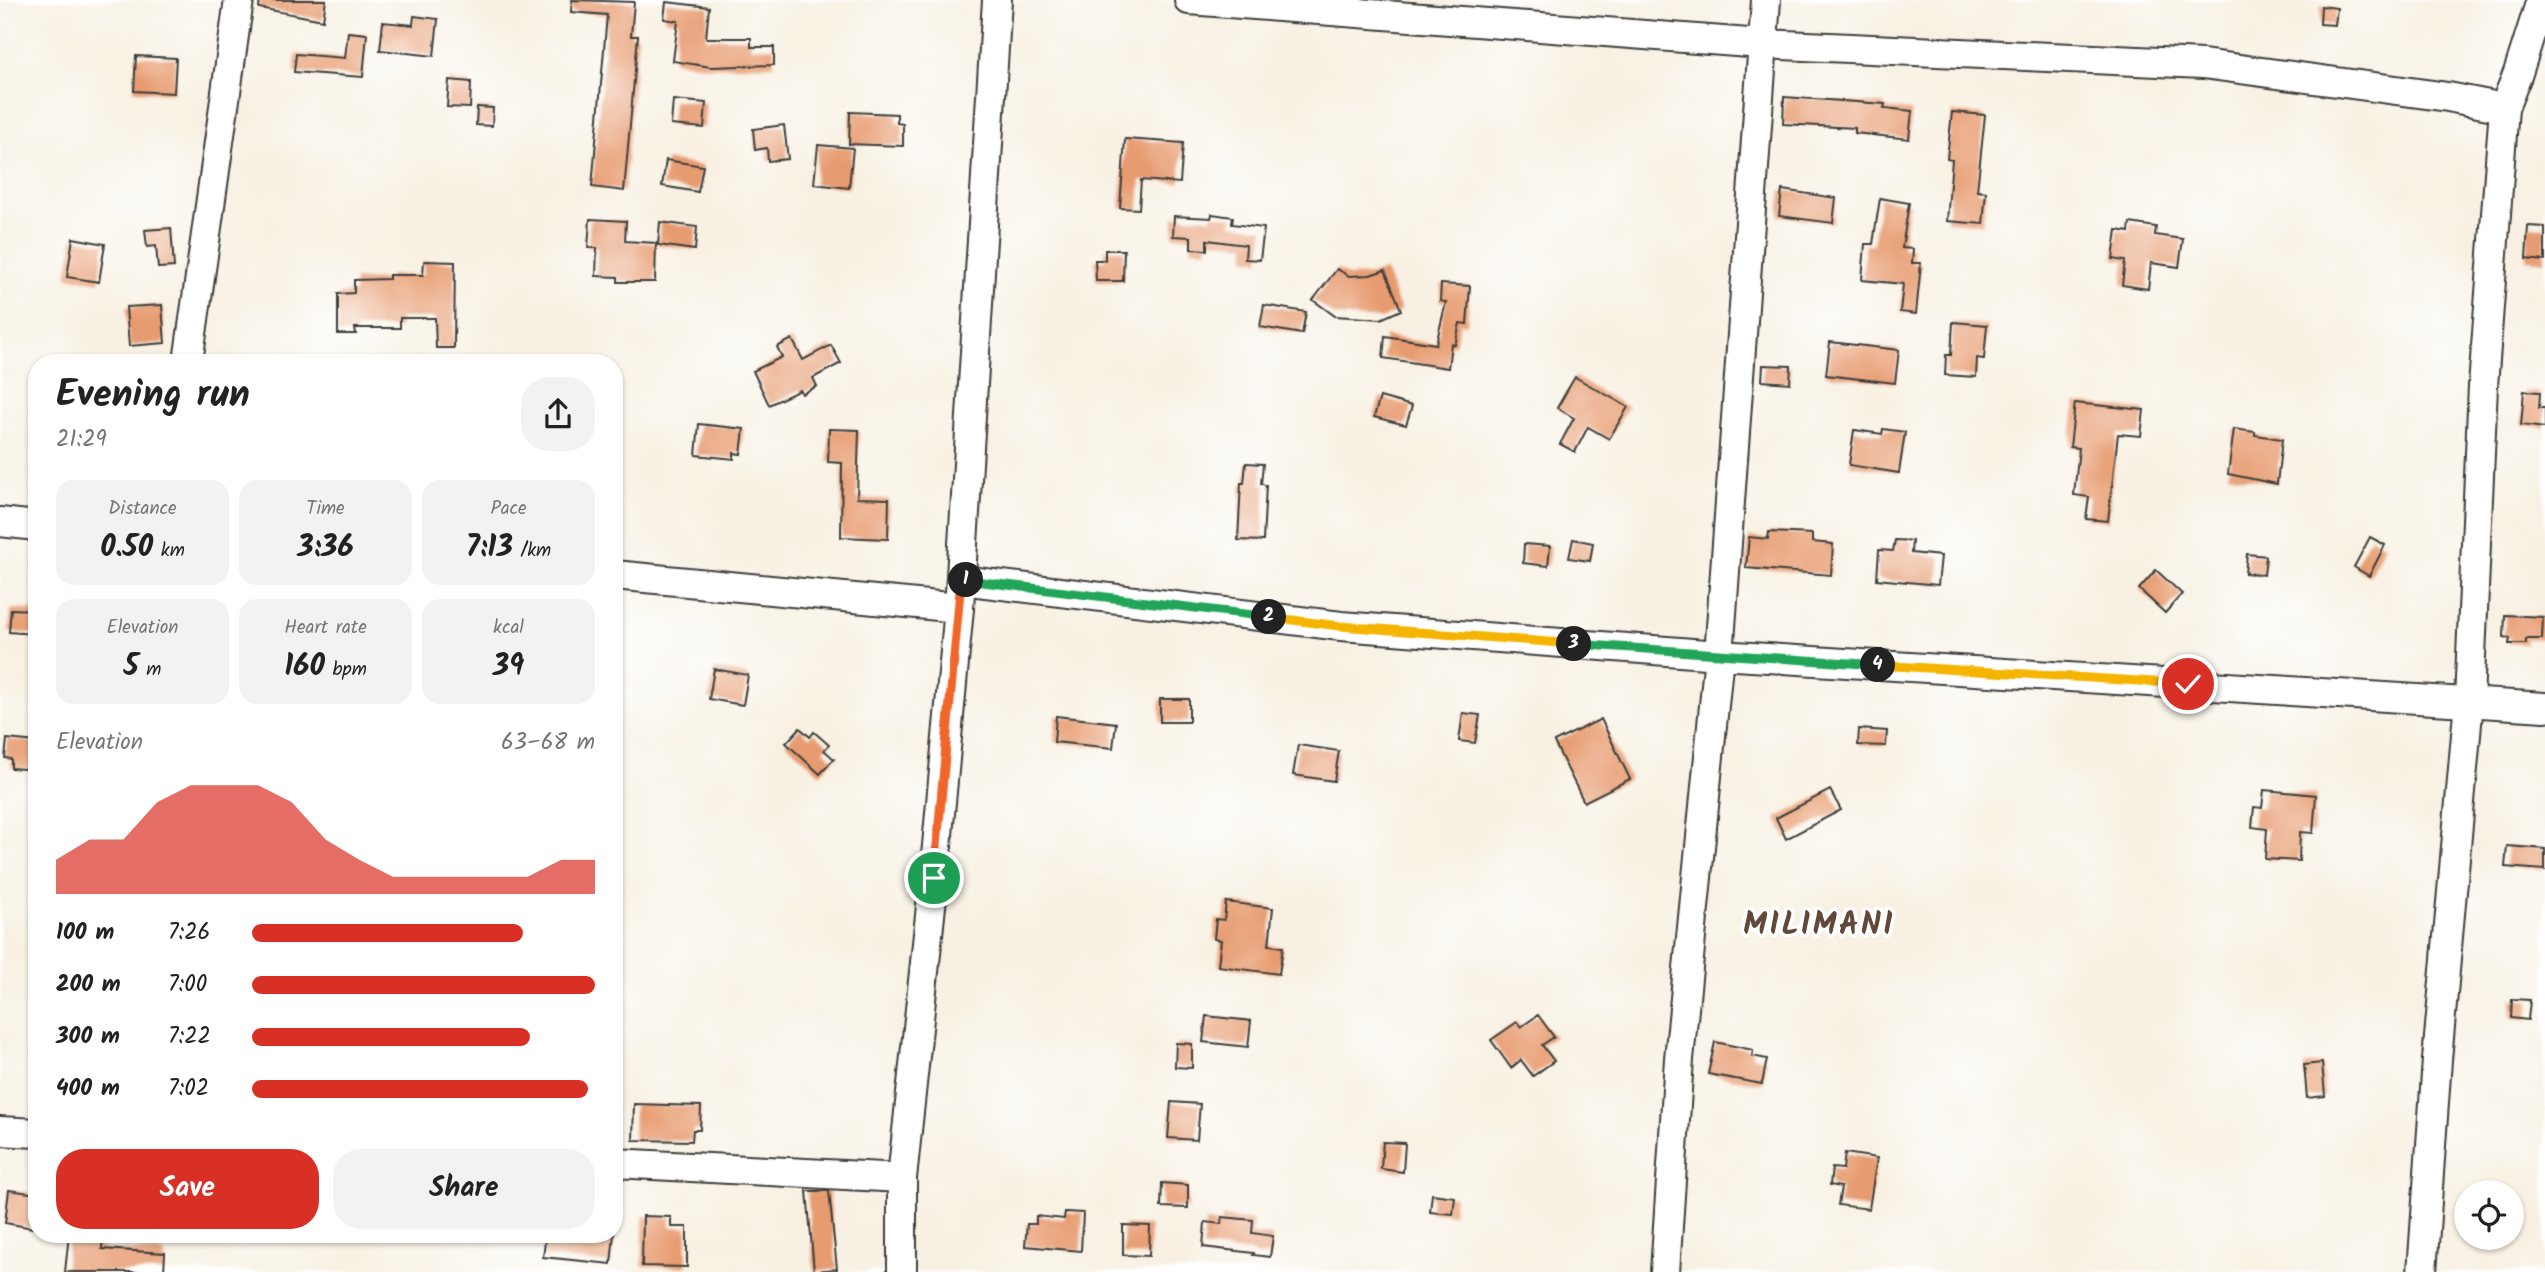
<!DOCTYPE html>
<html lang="en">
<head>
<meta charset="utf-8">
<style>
  :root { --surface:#fff; --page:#f2f2f2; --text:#222; --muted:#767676; --accent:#d93025 }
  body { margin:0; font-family:Kalam,sans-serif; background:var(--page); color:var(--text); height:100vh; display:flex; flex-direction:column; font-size:26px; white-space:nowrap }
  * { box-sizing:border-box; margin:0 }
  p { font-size:23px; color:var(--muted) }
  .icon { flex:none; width:38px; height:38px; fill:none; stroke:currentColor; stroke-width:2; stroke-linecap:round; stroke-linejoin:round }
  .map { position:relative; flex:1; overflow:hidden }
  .drawer { position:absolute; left:28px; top:354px; width:595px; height:889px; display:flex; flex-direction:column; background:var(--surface); border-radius:28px; box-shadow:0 2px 5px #0004 }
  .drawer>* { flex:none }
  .fabs { position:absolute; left:2454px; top:1180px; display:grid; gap:14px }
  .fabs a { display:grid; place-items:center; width:70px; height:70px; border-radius:50%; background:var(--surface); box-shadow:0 2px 5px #0004; font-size:35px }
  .pin { position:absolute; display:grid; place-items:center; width:60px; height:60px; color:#fff; margin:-30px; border:4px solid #fff; border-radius:50%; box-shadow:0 2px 7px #0007 }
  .km { position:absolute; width:35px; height:35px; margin:-18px; border-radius:50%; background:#222; color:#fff; font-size:19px; line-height:35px; text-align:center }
  .round { display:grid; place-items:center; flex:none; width:74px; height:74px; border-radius:28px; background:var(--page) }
  .overview { display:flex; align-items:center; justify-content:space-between; height:119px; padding:0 28px }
  h1 { font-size:38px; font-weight:600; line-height:52px }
  .figures { display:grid; grid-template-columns:repeat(3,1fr); gap:10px; height:119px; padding:7px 28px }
  .figures div { display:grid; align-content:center; border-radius:18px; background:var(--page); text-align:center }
  .figures b { font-size:30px; font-weight:600 }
  .figures small { font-size:19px; font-weight:400 }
  .figures p { font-size:19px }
  .chart { height:196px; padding:14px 28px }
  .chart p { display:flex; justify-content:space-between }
  .chart svg { width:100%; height:126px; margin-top:7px; fill:var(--accent); opacity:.7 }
  .button { display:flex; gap:14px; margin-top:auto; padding:14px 28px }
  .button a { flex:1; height:80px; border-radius:28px; background:var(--accent); color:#fff; font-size:28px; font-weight:600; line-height:80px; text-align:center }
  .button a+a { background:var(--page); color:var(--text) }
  ul { padding:0 28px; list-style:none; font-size:23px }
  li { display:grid; grid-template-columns:112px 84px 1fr; align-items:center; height:52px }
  li i { height:18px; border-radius:9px; background:var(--accent) }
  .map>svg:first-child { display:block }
</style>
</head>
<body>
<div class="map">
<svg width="2545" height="1272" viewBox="0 0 2545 1272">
  <rect width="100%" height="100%" fill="#fff"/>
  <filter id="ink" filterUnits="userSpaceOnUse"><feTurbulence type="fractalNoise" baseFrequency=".0143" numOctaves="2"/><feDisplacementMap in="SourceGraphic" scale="14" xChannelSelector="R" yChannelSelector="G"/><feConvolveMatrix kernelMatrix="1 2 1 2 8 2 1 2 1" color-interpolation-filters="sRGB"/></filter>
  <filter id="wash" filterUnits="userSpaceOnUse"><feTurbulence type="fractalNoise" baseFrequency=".00686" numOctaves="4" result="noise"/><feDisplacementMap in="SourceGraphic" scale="28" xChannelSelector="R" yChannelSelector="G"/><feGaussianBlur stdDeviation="1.57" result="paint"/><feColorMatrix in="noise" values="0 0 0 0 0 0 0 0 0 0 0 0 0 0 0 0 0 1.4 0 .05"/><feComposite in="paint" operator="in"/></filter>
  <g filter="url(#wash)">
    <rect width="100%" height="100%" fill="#f8f1e3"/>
    <g id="blocks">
      <g fill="#e79b6f">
        <polygon points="260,0 326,0 323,20 259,8"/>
        <polygon points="572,0 634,2 631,36 638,36 624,191 592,187 607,15 571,12"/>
        <polygon points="666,2 709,7 706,38 751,38 751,47 774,47 774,65 711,67 673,61 678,21 664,19"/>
        <polygon points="2321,6 2337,8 2335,25 2320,24"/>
        <polygon points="414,16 438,19 434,56 380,50 383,22 413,25"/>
        <polygon points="348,32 367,34 363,77 294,72 296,54 345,58"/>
        <polygon points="136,56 176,58 174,93 134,91"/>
        <polygon points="449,80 471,82 470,108 447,107"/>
        <polygon points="1784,97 1885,104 1884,108 1912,111 1909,139 1855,133 1855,128 1783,124"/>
        <polygon points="673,100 706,103 704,128 671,125"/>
        <polygon points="477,107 493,108 492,126 476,125"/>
        <polygon points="850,112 897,114 897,123 903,124 903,146 849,144"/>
        <polygon points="1952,112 1985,115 1977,191 1986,192 1983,224 1947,221 1952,160 1947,159"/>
        <polygon points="784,125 788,159 768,161 767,148 755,150 753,129"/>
        <polygon points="1125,139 1183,143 1180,183 1141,180 1139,209 1120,208"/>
        <polygon points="818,145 853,148 849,188 814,184"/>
        <polygon points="666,160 703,166 698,192 662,186"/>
        <polygon points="1782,190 1836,198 1833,223 1779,216"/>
        <polygon points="1880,198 1909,203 1902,248 1913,249 1912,263 1921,263 1916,314 1900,312 1903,284 1862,280 1865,244 1873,244"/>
        <polygon points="1212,214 1233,217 1232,224 1264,228 1260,260 1245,259 1246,245 1207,240 1207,250 1191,249 1191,237 1173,236 1174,216 1211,218"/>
        <polygon points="590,219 626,221 625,241 656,243 655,282 618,282 618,277 596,276 597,248 588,248"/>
        <polygon points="660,222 697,227 695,250 658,245"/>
        <polygon points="2130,223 2156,227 2155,235 2183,239 2179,267 2151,263 2148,289 2122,285 2125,261 2113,259 2117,230 2129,232"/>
        <polygon points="2528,226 2545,227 2545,261 2526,259"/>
        <polygon points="171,228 174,267 158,268 156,246 147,247 145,230"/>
        <polygon points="73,238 105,244 99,282 67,277"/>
        <polygon points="1105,250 1124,250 1123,281 1096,281 1095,260 1105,260"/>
        <polygon points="424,261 455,262 454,348 436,348 435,318 400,318 400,328 355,328 356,334 338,334 338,294 354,293 354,280 389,279 389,275 423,275"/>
        <polygon points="1337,269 1349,276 1370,275 1385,270 1401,310 1381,319 1335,316 1313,300"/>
        <polygon points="1441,284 1470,286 1467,324 1460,323 1455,345 1451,344 1448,368 1383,358 1385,336 1436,344 1446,302 1440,301"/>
        <polygon points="162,305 165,343 129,346 126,307"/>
        <polygon points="1264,305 1306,312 1302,334 1260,327"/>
        <polygon points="1953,322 1987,325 1984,359 1977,358 1976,377 1945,375 1946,355 1951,355"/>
        <polygon points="792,339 803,360 831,345 841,363 813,378 817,386 802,394 800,390 769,405 753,371 782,357 777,347"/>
        <polygon points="1830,342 1899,350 1895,383 1826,375"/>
        <polygon points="1763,365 1791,366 1790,383 1762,381"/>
        <polygon points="1575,377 1628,407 1609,439 1588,427 1575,452 1560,444 1574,418 1557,408"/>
        <polygon points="2524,391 2540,392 2539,408 2545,408 2545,428 2521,425"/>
        <polygon points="1380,397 1412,406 1406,425 1374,417"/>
        <polygon points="2075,403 2144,410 2141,436 2118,434 2108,521 2086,519 2089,497 2074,495 2079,448 2070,447"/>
        <polygon points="699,424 744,429 741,454 734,453 734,459 696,455"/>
        <polygon points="829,429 859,430 857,498 889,499 888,539 841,537 842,463 828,462"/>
        <polygon points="1883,429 1905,432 1899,473 1849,465 1854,430 1882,434"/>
        <polygon points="2234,429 2255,432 2255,435 2282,439 2277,484 2228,474"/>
        <polygon points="1246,463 1263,464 1261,484 1266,485 1263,541 1238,540 1241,483 1244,483"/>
        <polygon points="1769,532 1812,534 1812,542 1833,544 1831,575 1746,568 1749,537 1768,539"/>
        <polygon points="2370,537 2385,545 2369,576 2354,567"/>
        <polygon points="1573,539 1593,543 1590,561 1569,558"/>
        <polygon points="1895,540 1912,541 1911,553 1941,556 1938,585 1877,579 1879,550 1893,551"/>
        <polygon points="1524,544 1550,546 1548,566 1523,563"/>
        <polygon points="2247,554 2266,556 2264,575 2245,573"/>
        <polygon points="2156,570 2182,594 2165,613 2139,589"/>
        <polygon points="11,609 35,610 34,634 9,632"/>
        <polygon points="2505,615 2543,617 2542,639 2526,639 2526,644 2509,644 2510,638 2504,637"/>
        <polygon points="714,669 748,675 743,705 709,699"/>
        <rect x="1160" y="699" width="29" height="23"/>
        <polygon points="1463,713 1480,715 1475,743 1459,741"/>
        <polygon points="1056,716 1116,723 1113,748 1054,742"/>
        <polygon points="1601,719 1630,779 1584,802 1554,742"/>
        <polygon points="800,728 810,737 814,732 829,745 824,750 834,759 820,774 786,743"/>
        <polygon points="1859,729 1887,731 1886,746 1858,745"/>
        <polygon points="7,739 37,742 37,770 11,768 11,759 5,758"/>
        <polygon points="1298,745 1339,751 1334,781 1293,775"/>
        <polygon points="1830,790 1841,810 1786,839 1776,818"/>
        <polygon points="2264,790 2316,795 2313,833 2300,832 2299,861 2265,859 2267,829 2252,827 2254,807 2262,808"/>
        <polygon points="2507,846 2545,849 2545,870 2505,867"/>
        <polygon points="1226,902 1273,908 1269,945 1283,947 1279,974 1218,966 1221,940 1214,939 1216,919 1224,920"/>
        <polygon points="2512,999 2530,1000 2528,1020 2511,1018"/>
        <polygon points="1538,1015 1554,1037 1542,1045 1554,1061 1533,1076 1521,1060 1511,1068 1491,1040 1517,1022 1521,1027"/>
        <polygon points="1206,1016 1251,1021 1248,1047 1203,1042"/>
        <polygon points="1715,1042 1753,1050 1752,1056 1767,1059 1762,1084 1708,1074"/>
        <polygon points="1176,1043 1192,1044 1192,1068 1175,1067"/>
        <polygon points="2322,1063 2325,1096 2307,1098 2304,1065"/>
        <polygon points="1171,1102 1200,1104 1197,1140 1168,1138"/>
        <polygon points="634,1104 701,1106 700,1130 693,1130 692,1141 633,1140"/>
        <polygon points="1383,1142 1405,1143 1403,1172 1381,1169"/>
        <polygon points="1845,1153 1877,1158 1869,1209 1838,1205 1841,1187 1830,1185 1832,1168 1843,1169"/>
        <polygon points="1162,1183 1188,1185 1188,1208 1161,1207"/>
        <polygon points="9,1190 37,1194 37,1217 35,1217 33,1228 5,1223"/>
        <polygon points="807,1191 829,1191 837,1269 814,1271"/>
        <polygon points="1432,1194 1455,1197 1453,1214 1430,1212"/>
        <polygon points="1065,1212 1083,1213 1081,1251 1025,1246 1027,1224 1036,1224 1036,1216 1064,1219"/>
        <polygon points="643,1216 671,1217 671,1227 687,1227 687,1267 642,1266"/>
        <polygon points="1222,1217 1253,1220 1252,1233 1273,1236 1270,1257 1253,1255 1254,1253 1203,1247 1205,1222 1221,1224"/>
        <polygon points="1123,1225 1150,1226 1149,1256 1123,1255"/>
        <polygon points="69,1234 103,1234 102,1249 165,1253 164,1272 65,1272"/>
        <polygon points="546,1234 614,1234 611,1264 543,1257"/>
      </g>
    </g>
  </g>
  <g filter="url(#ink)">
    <use href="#blocks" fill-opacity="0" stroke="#3d3c3a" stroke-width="2"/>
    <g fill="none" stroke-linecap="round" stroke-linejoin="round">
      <defs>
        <g id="minor">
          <polyline points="1189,0 1762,44 2203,64 2448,97 2504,108"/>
          <polyline points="188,362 239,0"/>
          <polyline points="0,522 37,526"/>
          <polyline points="614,575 959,608"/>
          <polyline points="961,580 1341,626 1719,655 2545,707"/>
          <polyline points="0,1131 37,1133"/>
          <polyline points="614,1163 902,1178"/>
          <polyline points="902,1272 902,1178 934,878 959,608 997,0"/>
          <polyline points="1665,1272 1679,1059 1719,655 1766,0"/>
          <polyline points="2422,1272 2437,1060 2469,701 2483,386 2504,108 2518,73 2541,0"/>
        </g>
      </defs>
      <use href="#minor" stroke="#3d3c3a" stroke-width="32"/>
      <use href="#minor" stroke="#fff" stroke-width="28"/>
    </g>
  </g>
  <g fill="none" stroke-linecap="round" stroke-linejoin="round" filter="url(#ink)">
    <defs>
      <polyline id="split-1" points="934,878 961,580 966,580"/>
      <polyline id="split-2" points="966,580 1269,617"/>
      <polyline id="split-3" points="1269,617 1340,626 1574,644"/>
      <polyline id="split-4" points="1574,644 1878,665"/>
      <polyline id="split-5" points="1878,665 2188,684"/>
    </defs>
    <use href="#split-1" stroke="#fff" stroke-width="14"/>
    <use href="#split-2" stroke="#fff" stroke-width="14"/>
    <use href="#split-3" stroke="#fff" stroke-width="14"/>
    <use href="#split-4" stroke="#fff" stroke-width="14"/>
    <use href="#split-5" stroke="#fff" stroke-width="14"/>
    <use href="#split-1" stroke="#f0652b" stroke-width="9"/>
    <use href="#split-2" stroke="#22a559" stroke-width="9"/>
    <use href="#split-3" stroke="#f5b400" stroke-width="9"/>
    <use href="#split-4" stroke="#22a559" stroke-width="9"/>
    <use href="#split-5" stroke="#f5b400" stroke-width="9"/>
  </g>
  <g text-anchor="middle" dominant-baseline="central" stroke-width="7" stroke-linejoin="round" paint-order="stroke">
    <g font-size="32" font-weight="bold" letter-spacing="2" fill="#634839" stroke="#fff">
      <text x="1819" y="925">MILIMANI</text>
    </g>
  </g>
</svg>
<div class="fabs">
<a><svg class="icon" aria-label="locate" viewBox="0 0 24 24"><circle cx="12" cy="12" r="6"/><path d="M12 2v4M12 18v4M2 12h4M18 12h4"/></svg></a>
</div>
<div class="pin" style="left:934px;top:878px;background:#1e9e55"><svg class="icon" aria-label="arrive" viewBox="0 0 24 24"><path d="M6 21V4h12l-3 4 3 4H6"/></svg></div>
<div class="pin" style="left:2188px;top:684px;background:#d93025"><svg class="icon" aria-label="check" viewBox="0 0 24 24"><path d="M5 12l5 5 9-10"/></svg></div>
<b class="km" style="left:966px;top:580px">1</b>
<b class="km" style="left:1269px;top:617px">2</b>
<b class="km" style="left:1574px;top:644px">3</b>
<b class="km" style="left:1878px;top:665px">4</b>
<section class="drawer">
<div class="overview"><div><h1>Evening run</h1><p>21:29</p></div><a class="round"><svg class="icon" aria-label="share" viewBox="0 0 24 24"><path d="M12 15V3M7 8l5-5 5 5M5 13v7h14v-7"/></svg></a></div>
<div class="figures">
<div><p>Distance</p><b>0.50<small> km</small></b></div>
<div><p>Time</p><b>3:36</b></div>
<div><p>Pace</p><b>7:13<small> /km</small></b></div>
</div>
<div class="figures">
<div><p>Elevation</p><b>5<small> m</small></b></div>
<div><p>Heart rate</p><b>160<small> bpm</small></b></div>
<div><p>kcal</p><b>39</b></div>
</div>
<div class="chart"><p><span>Elevation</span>63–68 m</p>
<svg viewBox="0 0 160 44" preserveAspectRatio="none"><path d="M0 44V32L10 25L20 25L30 12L40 6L50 6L60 6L70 12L80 25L90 32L100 38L110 38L120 38L130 38L140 38L150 32L160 32V44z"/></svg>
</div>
<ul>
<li><b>100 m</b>7:26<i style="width:79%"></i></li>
<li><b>200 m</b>7:00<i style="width:100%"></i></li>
<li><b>300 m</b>7:22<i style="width:81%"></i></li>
<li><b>400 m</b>7:02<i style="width:98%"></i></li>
</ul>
<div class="button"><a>Save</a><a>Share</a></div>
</section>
</div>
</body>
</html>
